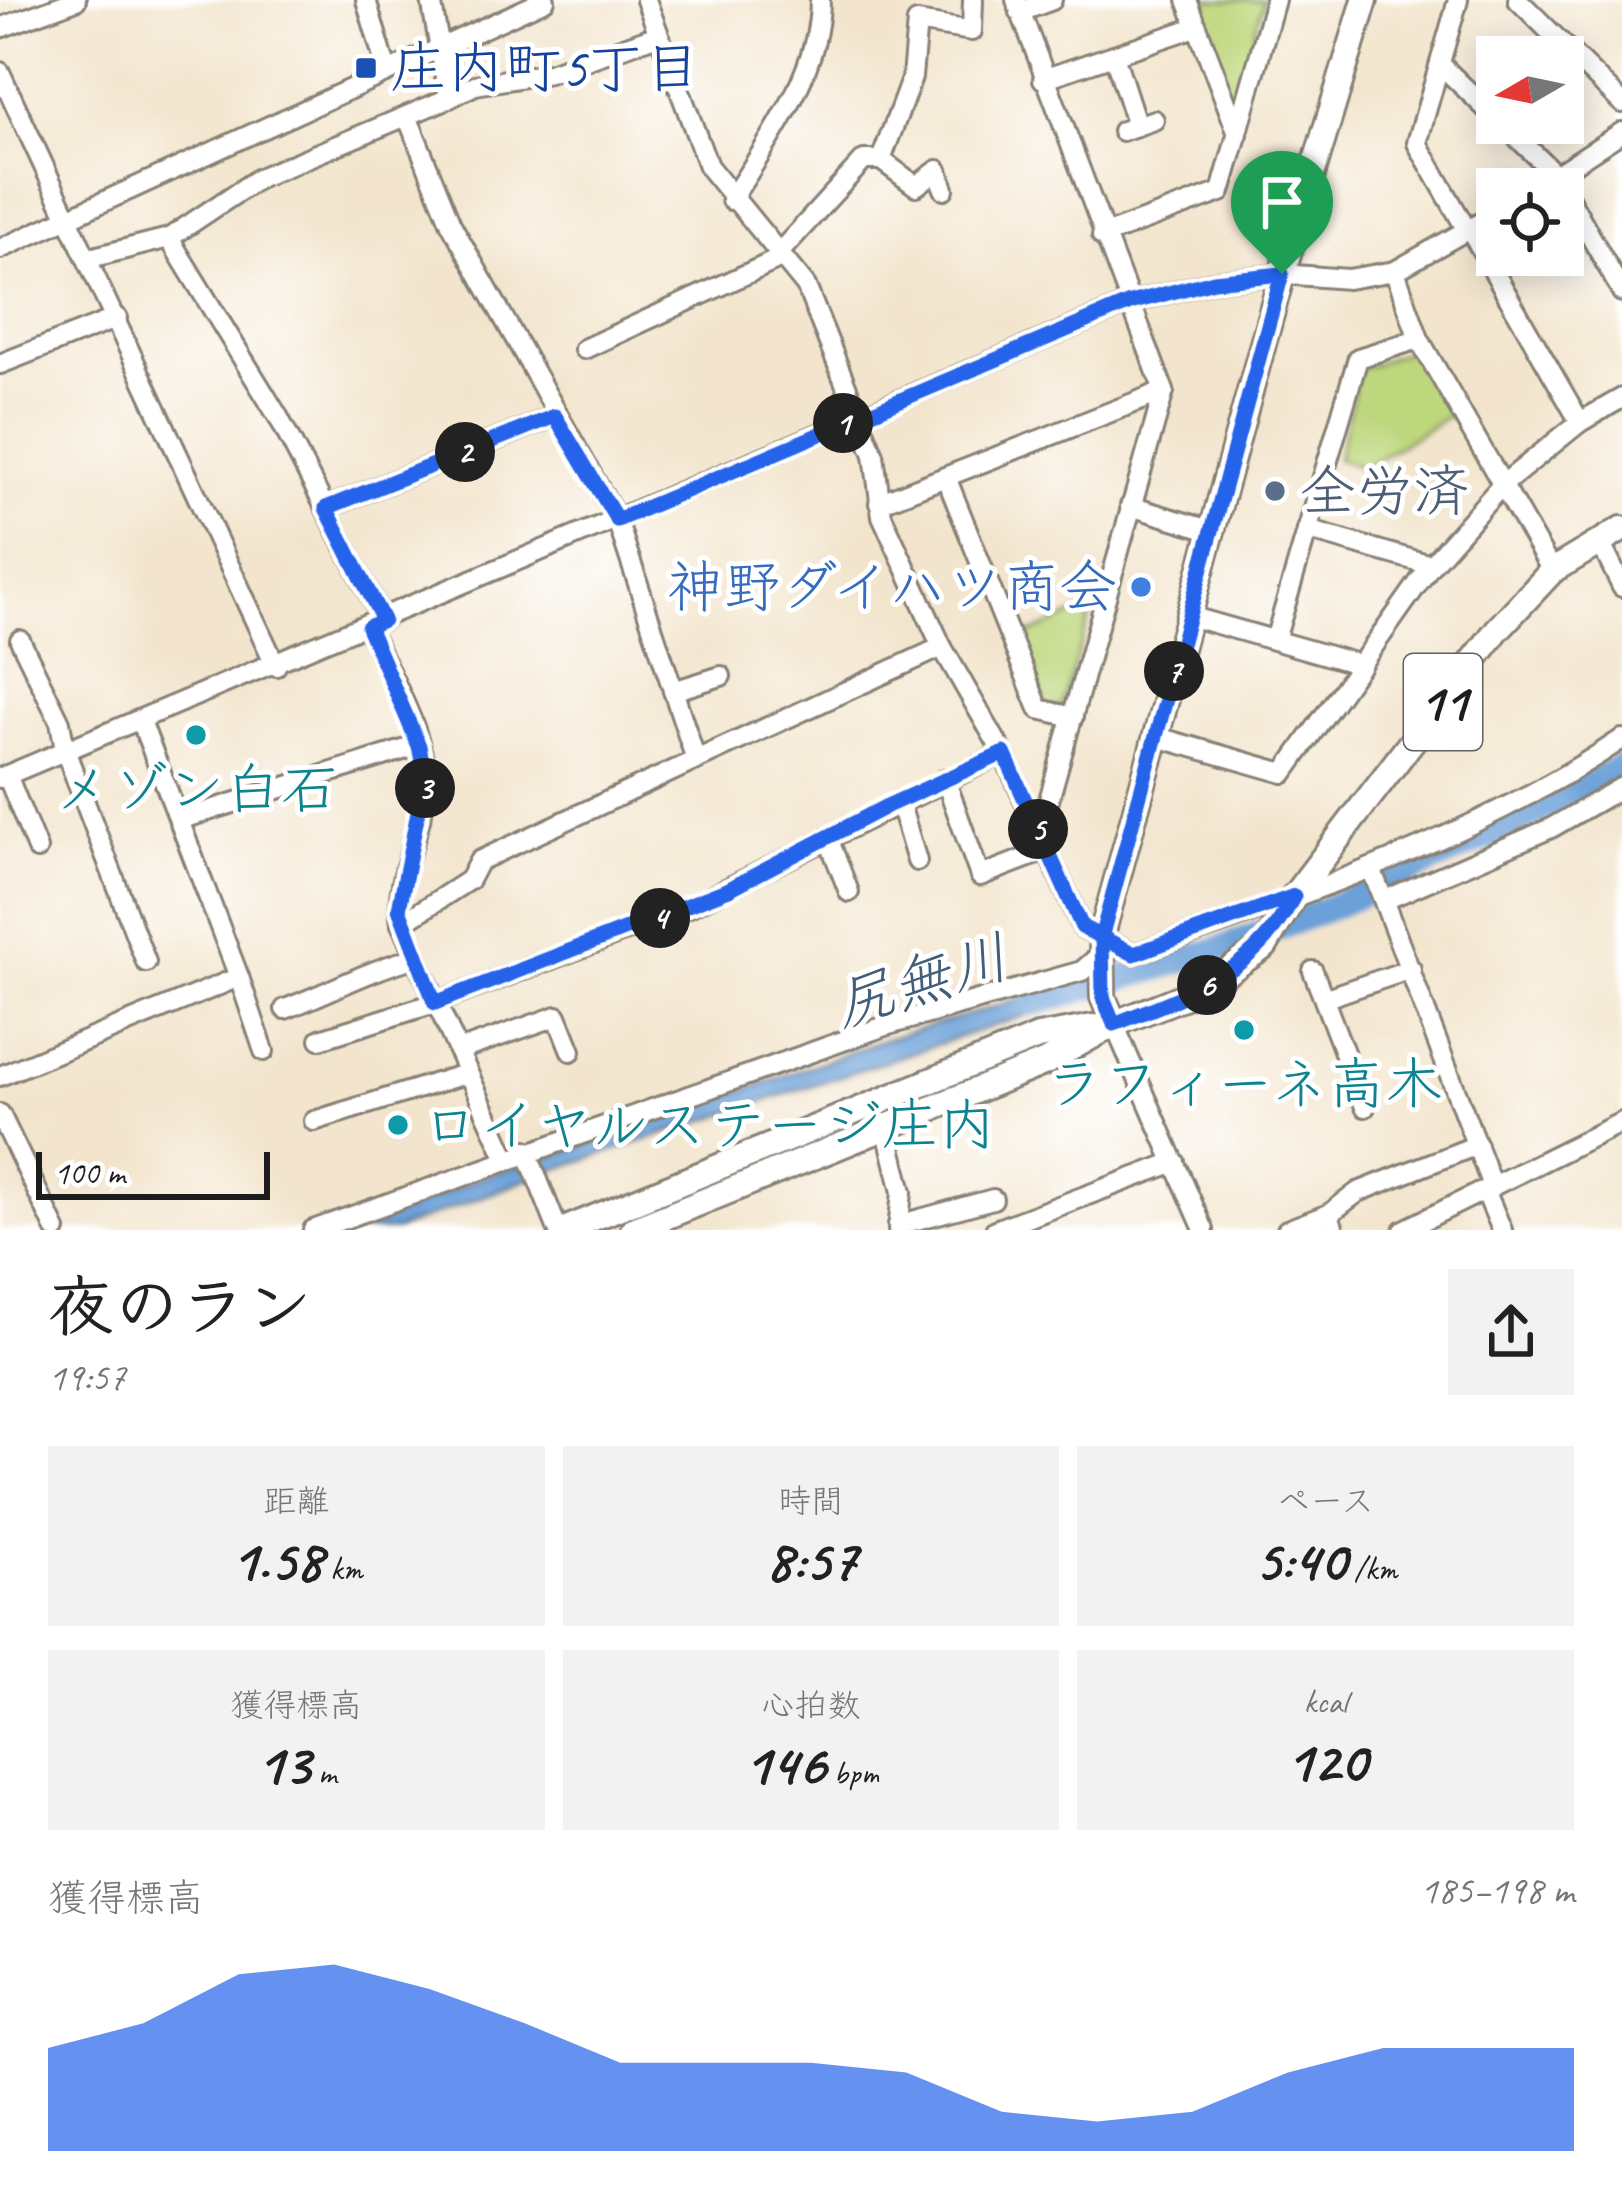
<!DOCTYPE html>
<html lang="ja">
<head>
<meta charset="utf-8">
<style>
  :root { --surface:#fff; --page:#f2f2f2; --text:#222; --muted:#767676; --accent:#2563eb }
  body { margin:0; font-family:Caveat,"Klee One",sans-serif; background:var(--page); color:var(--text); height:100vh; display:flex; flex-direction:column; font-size:45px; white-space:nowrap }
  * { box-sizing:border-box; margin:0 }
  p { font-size:39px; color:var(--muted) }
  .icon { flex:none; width:66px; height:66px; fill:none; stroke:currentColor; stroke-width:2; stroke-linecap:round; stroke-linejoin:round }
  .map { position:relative; height:1230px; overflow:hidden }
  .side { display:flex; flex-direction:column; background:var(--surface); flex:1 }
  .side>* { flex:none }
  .needle { width:78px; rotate:261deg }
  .controls { position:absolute; left:1476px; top:36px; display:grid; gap:24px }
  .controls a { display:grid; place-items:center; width:108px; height:108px; border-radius:0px; background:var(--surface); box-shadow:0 6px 30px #0003; font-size:60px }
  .scale { position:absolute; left:36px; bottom:30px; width:234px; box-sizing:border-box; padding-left:12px; border:6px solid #1c1c1c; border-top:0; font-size:33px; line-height:42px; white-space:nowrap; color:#1c1c1c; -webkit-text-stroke:9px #fff; paint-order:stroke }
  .pin { position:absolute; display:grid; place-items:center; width:102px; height:102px; color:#fff; margin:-123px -51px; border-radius:50% 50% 50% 0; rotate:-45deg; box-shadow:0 0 12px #0007 }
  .pin .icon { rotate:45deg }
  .km { position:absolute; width:60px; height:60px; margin:-30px; border-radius:50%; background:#222; color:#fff; font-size:33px; line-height:60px; text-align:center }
  .round { display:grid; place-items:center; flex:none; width:126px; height:126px; border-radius:0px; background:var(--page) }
  .headline { display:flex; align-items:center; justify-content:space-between; height:204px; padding:0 48px }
  h1 { font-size:66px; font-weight:800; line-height:90px }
  .stats { display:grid; grid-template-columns:repeat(3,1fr); gap:18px; height:204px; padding:12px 48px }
  .stats div { display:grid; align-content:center; border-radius:0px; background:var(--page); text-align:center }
  .stats b { font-size:60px; font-weight:800 }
  .stats small { font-size:33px; font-weight:400 }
  .stats p { font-size:33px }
  .chart { height:336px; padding:24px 48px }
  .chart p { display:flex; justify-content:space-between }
  .chart svg { width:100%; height:216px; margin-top:12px; fill:var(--accent); opacity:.7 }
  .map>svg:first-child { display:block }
</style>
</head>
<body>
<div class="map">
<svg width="1622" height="1230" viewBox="0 0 1622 1230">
  <rect width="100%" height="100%" fill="#fff"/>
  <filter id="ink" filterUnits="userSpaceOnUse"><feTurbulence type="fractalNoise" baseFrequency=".00833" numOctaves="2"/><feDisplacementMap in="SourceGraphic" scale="24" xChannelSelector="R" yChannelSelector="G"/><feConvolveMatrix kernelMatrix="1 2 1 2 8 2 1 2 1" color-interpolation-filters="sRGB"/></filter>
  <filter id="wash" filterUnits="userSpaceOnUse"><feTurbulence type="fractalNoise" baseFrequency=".004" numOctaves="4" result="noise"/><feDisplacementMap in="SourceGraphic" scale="48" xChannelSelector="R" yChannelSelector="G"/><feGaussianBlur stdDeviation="2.7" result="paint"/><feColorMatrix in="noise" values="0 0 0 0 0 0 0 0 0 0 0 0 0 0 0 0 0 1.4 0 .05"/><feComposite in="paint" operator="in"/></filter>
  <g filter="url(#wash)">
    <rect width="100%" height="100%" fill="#f3e5cd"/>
    <g fill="#bdd77c" stroke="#6c7a4c" stroke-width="3">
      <polygon points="1195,0 1264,0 1237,96 1228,96"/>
      <polygon points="1409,350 1417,353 1451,414 1363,468 1337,459 1360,369"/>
      <polygon points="1093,606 1061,707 1046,706 1019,639"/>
    </g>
    <polygon fill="#6ca0d8" stroke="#445e7a" stroke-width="3" points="1071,984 1063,1001 1045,1009 539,1175 396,1230 358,1230 481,1177 613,1137 886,1039"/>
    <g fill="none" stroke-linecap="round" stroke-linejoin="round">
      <polyline stroke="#6ca0d8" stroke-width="27" points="1032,1003 1219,950 1331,907 1508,827 1622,766"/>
    </g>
  </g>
  <g filter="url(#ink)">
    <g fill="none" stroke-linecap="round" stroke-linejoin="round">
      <defs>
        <g id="minor">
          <polyline points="366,0 387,71"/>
          <path d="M646 0 708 166 806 286 874 455 882 516 942 647 1003 753 1082 927 1134 954C1302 895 1474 839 1622 739"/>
          <polyline points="1016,0 1164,391 1040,832"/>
          <polyline points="1187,0 1238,134"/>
          <polyline points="1458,0 1417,143 1468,232"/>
          <polyline points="1518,0 1622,103"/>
          <polyline points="1020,12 1052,0"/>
          <polyline points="0,28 76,0"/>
          <polyline points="1114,55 1137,126"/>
          <polyline points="1440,64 1497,119"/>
          <polyline points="0,72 276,666"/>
          <polyline points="1043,79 1196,27"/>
          <polyline points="449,98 475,85 549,73 658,35"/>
          <polyline points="1502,123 1556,175 1622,292"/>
          <polyline points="1122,131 1154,120"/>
          <polyline points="881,160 912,77 917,22 972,31 973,0"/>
          <polyline points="1534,189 1622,132"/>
          <path d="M731 200C769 140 820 72 820 0"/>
          <polyline points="1470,230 1580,422 1622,398"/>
          <polyline points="1102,236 1221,192 1275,0"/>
          <polyline points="169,238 279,418 383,620"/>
          <polyline points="0,249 545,0"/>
          <polyline points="778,254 864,160 881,160 916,186 938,170 944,189"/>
          <polyline points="90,258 169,238 259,178 449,98 431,0"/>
          <polyline points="1395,271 1419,339 1552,571"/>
          <polyline points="584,349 781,258"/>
          <polyline points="0,364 117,318"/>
          <polyline points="946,477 1039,709 1073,717"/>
          <polyline points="879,503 1164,391"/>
          <polyline points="1130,506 1213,531"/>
          <polyline points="326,508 555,416"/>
          <polyline points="1307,530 1431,565"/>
          <polyline points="1600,542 1622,587"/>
          <polyline points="1189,616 1361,665"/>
          <path d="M368 627C389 676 431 739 425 795 420 838 393 881 401 924L506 1157"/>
          <polyline points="20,640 60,722 65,750 146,962"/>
          <polyline points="1275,640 1358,358 1419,339"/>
          <polyline points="673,691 721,676"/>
          <polyline points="1157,737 1284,773 1431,565 1501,486 1580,422"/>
          <polyline points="696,760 942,647"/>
          <polyline points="7,775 37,849"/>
          <polyline points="0,778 1130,303 1214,281 1282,274 1348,279 1395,271 1497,213"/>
          <polyline points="945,779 980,876 1047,850"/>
          <polyline points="899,801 917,861"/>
          <polyline points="179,820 419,745"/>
          <polyline points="828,838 849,892"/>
          <polyline points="1371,868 1492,1186"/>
          <polyline points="1385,900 1551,828 1622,787"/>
          <polyline points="401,924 469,880 479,861 696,760 617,520 451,224 407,116"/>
          <polyline points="1313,971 1365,1107"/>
          <polyline points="239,977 264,1051"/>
          <polyline points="1326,998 1411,969"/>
          <path d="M285 1009C330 992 369 970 414 958"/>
          <polyline points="1114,1024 1204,1230"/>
          <polyline points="320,1039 435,1003 687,908 1003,753"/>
          <polyline points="458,1051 557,1016 571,1051"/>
          <polyline points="0,1076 239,977 141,721"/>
          <polyline points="0,1114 56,1230"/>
          <polyline points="314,1121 468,1073"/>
          <polyline points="886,1127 902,1192 898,1230"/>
          <polyline points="526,1150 558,1230"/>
          <polyline points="1485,1190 1502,1230"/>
          <polyline points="1329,1214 1358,1192 1477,1145"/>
          <polyline points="898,1225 993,1199"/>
          <polyline points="313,1230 885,1026 1082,971 1100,955"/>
          <polyline points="995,1230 1175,1162"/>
          <polyline points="1287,1230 1329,1214 1334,1230"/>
          <polyline points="1404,1230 1622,1122"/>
        </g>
        <g id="major">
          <polyline points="1114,1024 1103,997 1102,934 1282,274 1365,0"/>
          <polyline points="564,1230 1038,1037 1093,1027"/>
          <polyline points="633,1230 1046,1062 1114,1024 1200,990 1265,946 1294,896 1497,630 1552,571 1622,529"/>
        </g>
      </defs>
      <use href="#minor" stroke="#888074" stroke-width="24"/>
      <use href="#major" stroke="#888074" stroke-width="30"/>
      <use href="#minor" stroke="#fff" stroke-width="18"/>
      <use href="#major" stroke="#fff" stroke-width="24"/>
    </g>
  </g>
  <g fill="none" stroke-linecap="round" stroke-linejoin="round" filter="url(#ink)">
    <defs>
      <path id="route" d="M1282 274 1214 281 1130 303 617 520 555 416 326 508 383 620 368 627 419 746 425 776 399 909 435 1003 729 889 887 806 1004 753 1082 927 1134 954 1294 896C1256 973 1190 994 1114 1024L1103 997 1102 934 1282 274"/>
    </defs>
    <use href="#route" stroke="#fff" stroke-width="24"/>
    <use href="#route" stroke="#2563eb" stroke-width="15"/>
  </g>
  <rect fill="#1a4fb4" stroke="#fff" stroke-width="4.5" x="354" y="56" width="24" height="24" rx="6"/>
  <circle fill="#5c6f8a" stroke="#fff" stroke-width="4.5" cx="1275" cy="491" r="12"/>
  <circle fill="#3f7fe0" stroke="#fff" stroke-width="4.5" cx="1141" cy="587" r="12"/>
  <g fill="#0f9aa8" stroke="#fff" stroke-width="4.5">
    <circle cx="196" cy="735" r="12"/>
    <circle cx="1244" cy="1030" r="12"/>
    <circle cx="398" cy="1125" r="12"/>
  </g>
  <g text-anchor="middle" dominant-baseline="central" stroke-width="10" stroke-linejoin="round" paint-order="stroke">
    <rect fill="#fff" stroke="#606060" stroke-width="3" x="1404" y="654" width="78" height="96" rx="9"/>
    <g font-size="54" font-weight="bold" fill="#1c1c1c">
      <text x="1443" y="702">11</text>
    </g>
    <g font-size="57" fill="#164399" stroke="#fff" text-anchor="start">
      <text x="390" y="68">庄内町5丁目</text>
    </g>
    <g font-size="57" fill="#4e5e75" stroke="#fff" text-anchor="start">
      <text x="1299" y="491">全労済</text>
    </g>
    <g font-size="57" fill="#366cbe" stroke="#fff" text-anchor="end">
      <text x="1117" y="587">神野ダイハツ商会</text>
    </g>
    <g font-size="57" fill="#0d838f" stroke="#fff">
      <text x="196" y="789">メゾン白石</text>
      <text x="1244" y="1084">ラフィーネ高木</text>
      <text x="422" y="1125" text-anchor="start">ロイヤルステージ庄内</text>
    </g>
    <g font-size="60" font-style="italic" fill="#445e7a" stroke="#fff">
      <text transform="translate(921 981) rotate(-17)">尻無川</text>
    </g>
  </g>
</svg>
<div class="controls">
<a><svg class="needle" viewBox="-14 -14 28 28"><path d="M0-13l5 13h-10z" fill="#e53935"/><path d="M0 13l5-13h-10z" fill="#767676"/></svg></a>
<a><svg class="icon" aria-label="locate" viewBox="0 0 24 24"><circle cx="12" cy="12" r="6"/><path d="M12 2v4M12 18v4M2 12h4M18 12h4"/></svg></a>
</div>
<div class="scale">100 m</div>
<div class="pin" style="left:1282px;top:274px;background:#1e9e55"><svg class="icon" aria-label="arrive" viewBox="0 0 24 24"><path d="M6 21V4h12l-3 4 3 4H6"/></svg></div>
<b class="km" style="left:843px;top:423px">1</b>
<b class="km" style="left:465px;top:452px">2</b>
<b class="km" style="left:425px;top:788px">3</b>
<b class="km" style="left:660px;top:918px">4</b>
<b class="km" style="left:1038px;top:829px">5</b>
<b class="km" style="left:1207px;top:985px">6</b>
<b class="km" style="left:1174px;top:671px">7</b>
</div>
<section class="side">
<div class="headline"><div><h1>夜のラン</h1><p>19:57</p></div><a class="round"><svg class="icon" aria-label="share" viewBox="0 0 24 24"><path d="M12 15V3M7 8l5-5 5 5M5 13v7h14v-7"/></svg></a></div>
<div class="stats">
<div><p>距離</p><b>1.58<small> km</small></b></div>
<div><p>時間</p><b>8:57</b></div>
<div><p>ペース</p><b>5:40<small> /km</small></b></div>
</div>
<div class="stats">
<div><p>獲得標高</p><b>13<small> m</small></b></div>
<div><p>心拍数</p><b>146<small> bpm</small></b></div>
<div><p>kcal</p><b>120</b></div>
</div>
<div class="chart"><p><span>獲得標高</span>185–198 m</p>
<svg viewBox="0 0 160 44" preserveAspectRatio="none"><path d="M0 44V23L10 18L20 8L30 6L40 11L50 18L60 26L70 26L80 26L90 28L100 36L110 38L120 36L130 28L140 23L150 23L160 23V44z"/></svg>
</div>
</section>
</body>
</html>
